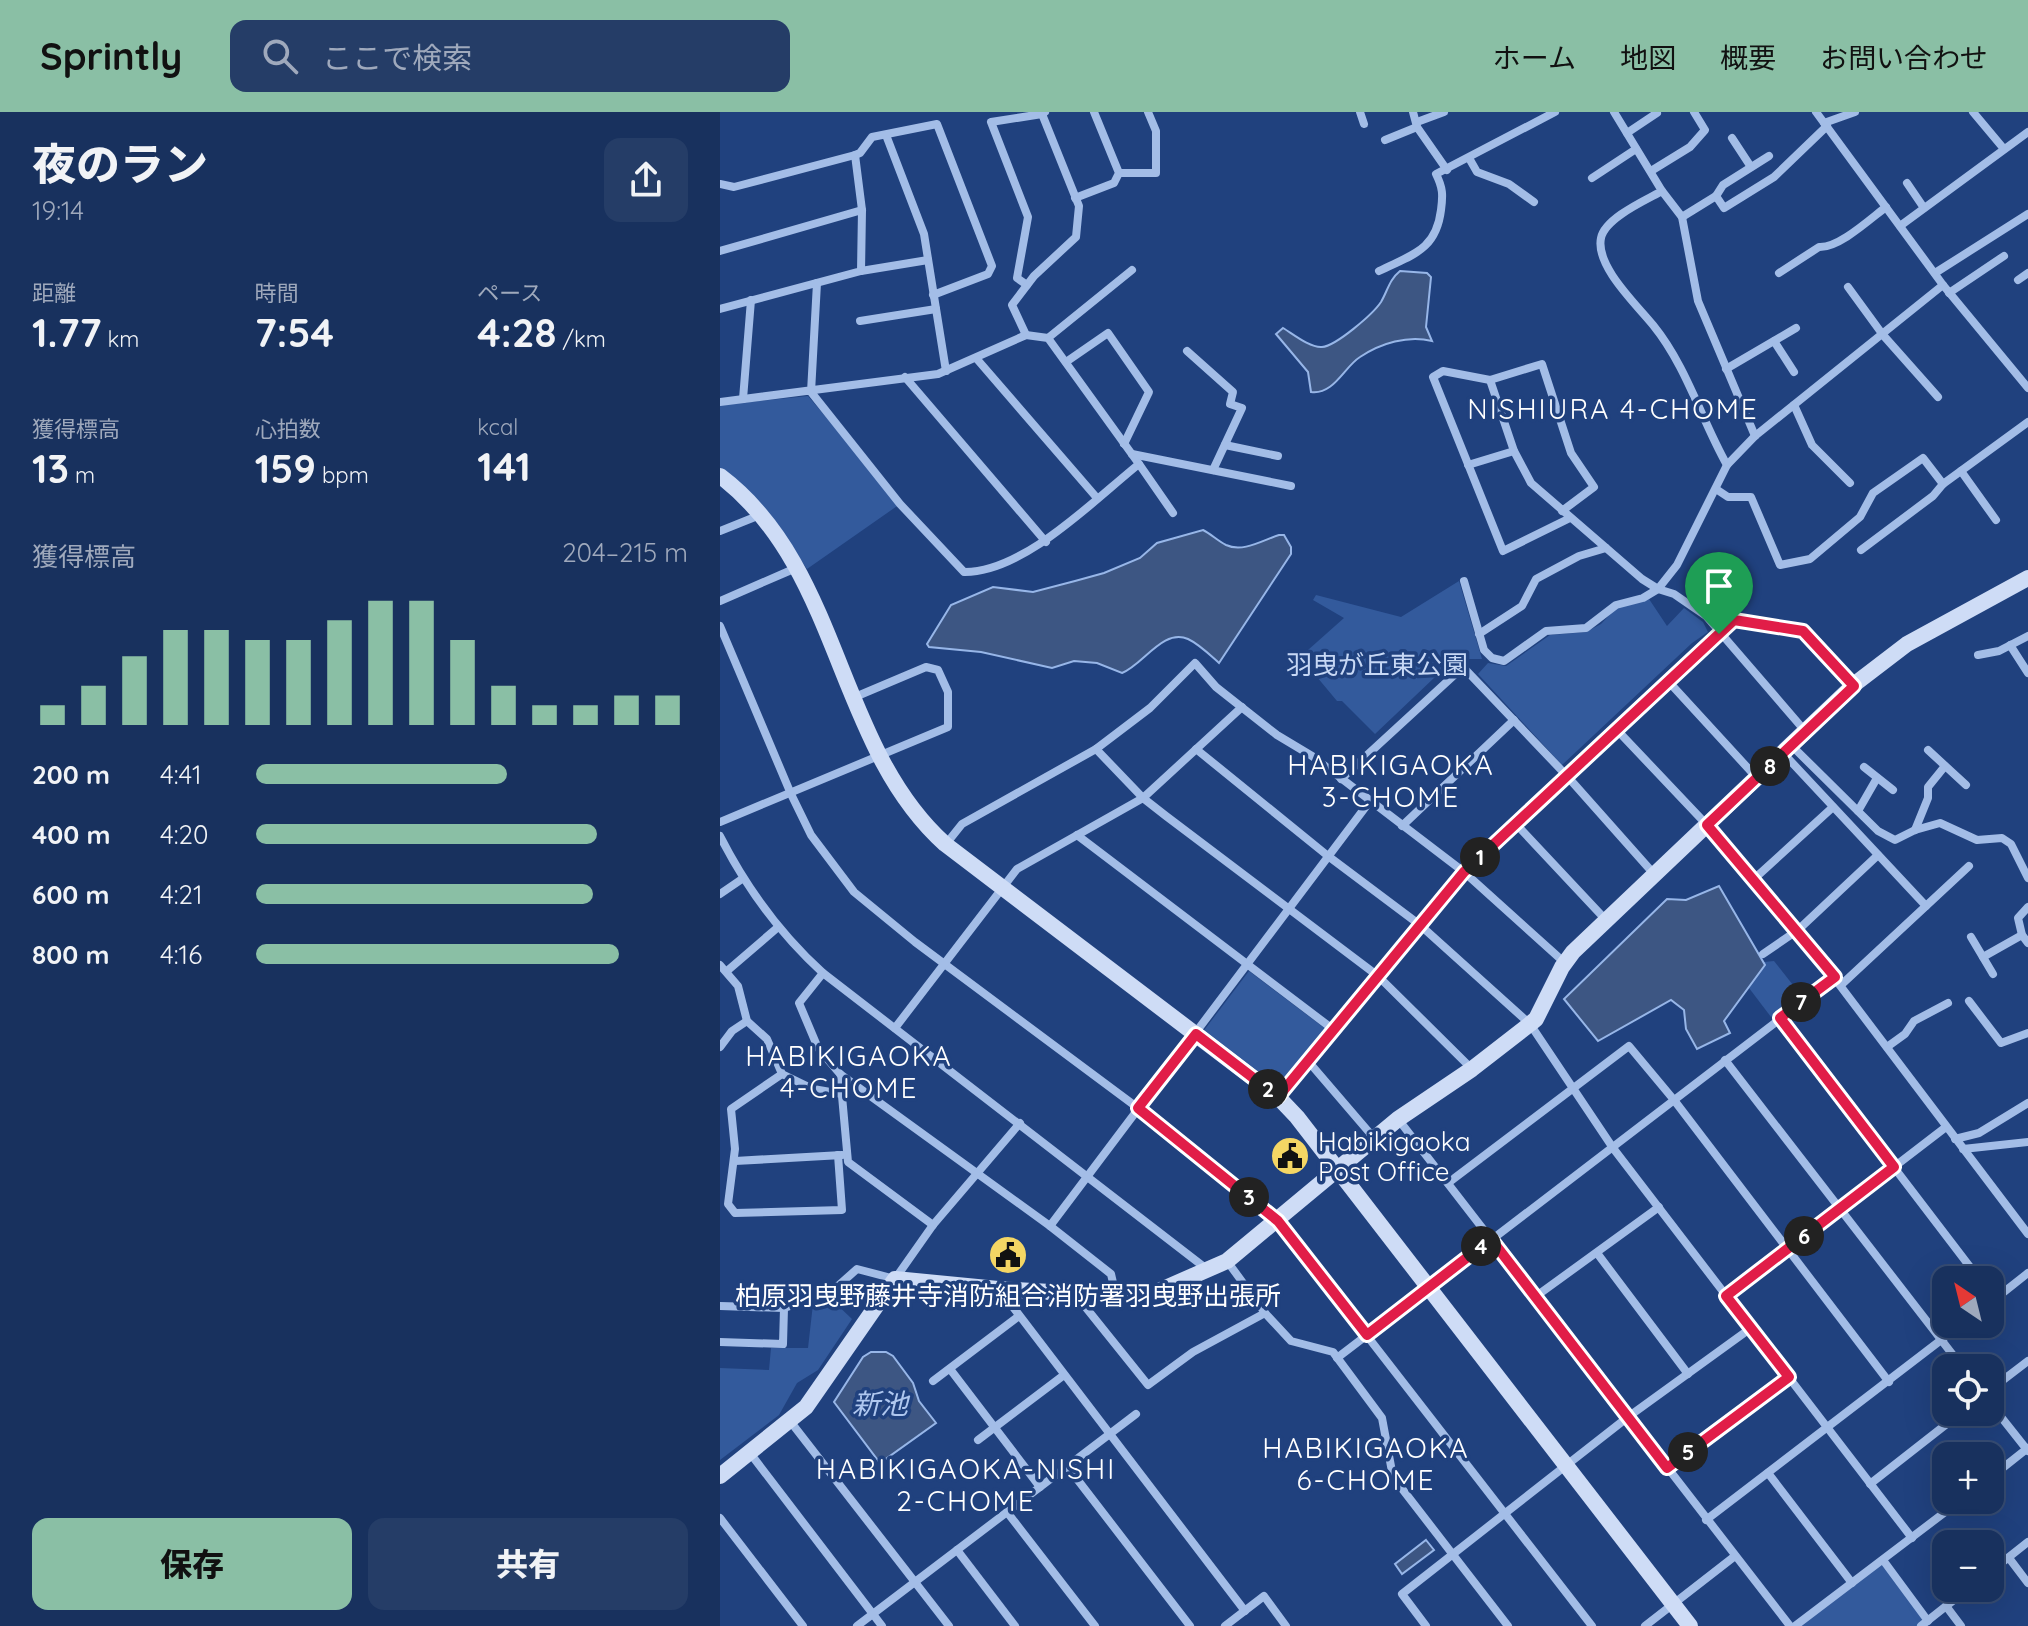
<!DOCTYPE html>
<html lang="ja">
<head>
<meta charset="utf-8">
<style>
  :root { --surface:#18315e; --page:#253d67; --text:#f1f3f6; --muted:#9fa9bc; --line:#364c73; --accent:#8abfa5 }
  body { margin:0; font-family:Quicksand,"Noto Sans JP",sans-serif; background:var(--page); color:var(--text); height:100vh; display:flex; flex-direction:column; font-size:30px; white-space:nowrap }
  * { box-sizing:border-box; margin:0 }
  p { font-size:26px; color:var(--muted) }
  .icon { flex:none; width:44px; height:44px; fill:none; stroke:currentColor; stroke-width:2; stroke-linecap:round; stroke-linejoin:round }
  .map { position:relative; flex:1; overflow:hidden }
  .details { display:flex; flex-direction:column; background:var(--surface); width:720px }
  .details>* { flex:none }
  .needle { width:52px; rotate:325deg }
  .buttons { position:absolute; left:1212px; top:1154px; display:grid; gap:16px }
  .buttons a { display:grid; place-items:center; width:72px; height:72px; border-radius:16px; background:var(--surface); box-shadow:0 8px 32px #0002,0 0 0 2px var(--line); font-size:40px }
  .pin { position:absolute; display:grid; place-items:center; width:68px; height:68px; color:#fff; margin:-82px -34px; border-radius:50% 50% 50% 0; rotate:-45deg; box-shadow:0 0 8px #0007 }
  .pin .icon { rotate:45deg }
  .km { position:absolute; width:40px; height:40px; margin:-20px; border-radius:50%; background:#222; color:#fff; font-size:22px; line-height:40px; text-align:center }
  .round { display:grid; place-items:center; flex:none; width:84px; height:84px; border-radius:16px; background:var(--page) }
  .overview { display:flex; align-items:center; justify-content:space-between; height:136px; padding:0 32px }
  h1 { font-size:44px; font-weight:800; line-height:60px }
  .figures { display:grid; grid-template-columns:repeat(3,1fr); gap:12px; height:136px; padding:8px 32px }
  .figures div { display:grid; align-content:center }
  .figures b { font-size:40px; font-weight:800 }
  .figures small { font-size:22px; font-weight:400 }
  .figures p { font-size:22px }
  .chart { height:224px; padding:16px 32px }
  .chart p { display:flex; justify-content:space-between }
  .chart svg { width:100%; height:144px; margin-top:8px; stroke:var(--accent); stroke-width:6 }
  .action { display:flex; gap:16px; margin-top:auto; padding:16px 32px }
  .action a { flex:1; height:92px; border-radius:16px; background:var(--accent); color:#111; font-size:32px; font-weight:800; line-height:92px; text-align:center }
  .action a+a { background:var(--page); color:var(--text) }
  ul { padding:0 32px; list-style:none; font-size:26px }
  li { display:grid; grid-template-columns:128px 96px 1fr; align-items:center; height:60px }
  li i { height:20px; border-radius:10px; background:var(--accent) }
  header { display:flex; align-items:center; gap:48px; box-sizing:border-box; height:112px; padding:0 40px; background:var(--accent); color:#111 }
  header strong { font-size:38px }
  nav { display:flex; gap:44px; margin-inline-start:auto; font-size:28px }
  .search { width:560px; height:72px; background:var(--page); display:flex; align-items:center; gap:20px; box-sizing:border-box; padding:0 28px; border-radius:16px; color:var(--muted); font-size:30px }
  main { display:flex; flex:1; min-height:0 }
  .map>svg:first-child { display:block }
</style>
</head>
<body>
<header>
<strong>Sprintly</strong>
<div class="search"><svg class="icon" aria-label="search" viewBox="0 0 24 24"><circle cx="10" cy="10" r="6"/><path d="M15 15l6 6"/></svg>ここで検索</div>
<nav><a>ホーム</a><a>地図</a><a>概要</a><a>お問い合わせ</a></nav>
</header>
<main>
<section class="details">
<div class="overview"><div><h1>夜のラン</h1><p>19:14</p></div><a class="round"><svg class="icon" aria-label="share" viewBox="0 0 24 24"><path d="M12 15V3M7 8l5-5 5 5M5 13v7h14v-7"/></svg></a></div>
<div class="figures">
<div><p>距離</p><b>1.77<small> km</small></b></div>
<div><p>時間</p><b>7:54</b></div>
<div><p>ペース</p><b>4:28<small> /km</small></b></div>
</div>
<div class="figures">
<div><p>獲得標高</p><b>13<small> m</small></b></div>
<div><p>心拍数</p><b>159<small> bpm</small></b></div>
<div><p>kcal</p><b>141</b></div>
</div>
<div class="chart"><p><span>獲得標高</span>204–215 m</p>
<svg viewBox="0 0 160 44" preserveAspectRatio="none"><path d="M5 44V38M15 44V32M25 44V23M35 44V15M45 44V15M55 44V18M65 44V18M75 44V12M85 44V6M95 44V6M105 44V18M115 44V32M125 44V38M135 44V38M145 44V35M155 44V35"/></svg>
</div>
<ul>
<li><b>200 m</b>4:41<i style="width:58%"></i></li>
<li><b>400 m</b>4:20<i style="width:79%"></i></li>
<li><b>600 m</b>4:21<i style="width:78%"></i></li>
<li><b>800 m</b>4:16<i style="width:84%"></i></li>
</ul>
<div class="action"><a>保存</a><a>共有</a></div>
</section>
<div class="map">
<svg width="1308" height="1514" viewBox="0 0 1308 1514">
  <rect width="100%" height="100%" fill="#20417e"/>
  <g fill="#335a9c">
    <path d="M88 284 180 392 87 457C60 417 38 389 0 360V293Z"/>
    <polygon points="739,469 762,547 734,547 655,622 622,589 617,589 587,553 588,538 624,506 593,488 596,483 681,505"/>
    <polygon points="929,487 947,514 964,496 983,510 988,520 972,531 842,653 758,562 768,551 786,554 830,523 866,520 881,512 897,495"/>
    <polygon points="1054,849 1080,882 1051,905 1029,876 1044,850"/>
    <polygon points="529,859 607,918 558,979 482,921"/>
    <polygon points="111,1187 132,1207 98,1258 77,1271 59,1303 0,1348 0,1256 49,1258 51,1236 88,1236 93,1192"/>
    <polygon points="1162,1451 1204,1508 1197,1514 1075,1514"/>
  </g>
  <g fill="#3d5683" stroke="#97b6e8" stroke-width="2">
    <path d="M680 159 707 161 711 165 706 215 712 229C688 223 661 231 640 245 624 255 614 283 591 280L588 260 556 222 563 216C573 222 590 236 602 235 616 234 653 202 661 190 668 178 669 168 680 159Z"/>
    <path d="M483 418C491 422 498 429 506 433 523 441 543 428 559 423H564L571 435V442L499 551C490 543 479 532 468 527 443 516 423 553 402 561L377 551 354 549 332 556 261 540 209 535 207 532 231 493 273 475 313 480 355 469 384 461 420 446 437 431Z"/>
    <polygon points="999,774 1045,853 1004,909 1010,921 977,937 966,917 964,898 951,888 878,929 844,887 947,787 966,788"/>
    <polygon points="151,1240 166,1240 173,1244 193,1271 199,1289 216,1311 160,1351 114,1290 143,1245"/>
    <polygon points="706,1428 714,1438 682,1462 675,1452"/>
  </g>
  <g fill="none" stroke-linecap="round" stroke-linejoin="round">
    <g stroke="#a3bde7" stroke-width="8">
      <polyline points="640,0 644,12"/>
      <polyline points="693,0 697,15 727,58"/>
      <path d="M894 0 942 79C926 88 885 106 881 126 875 154 917 193 933 213 967 255 981 307 1007 353"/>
      <polyline points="1096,0 1223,173 1308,276"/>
      <polyline points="1253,0 1284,37"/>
      <polyline points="697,10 724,0"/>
      <polyline points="1104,11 1135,0"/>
      <polyline points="907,21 937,1"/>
      <polyline points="166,23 204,122 226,259"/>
      <polyline points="1012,26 1031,55"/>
      <polyline points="665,28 697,15"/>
      <polyline points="749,46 757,60 789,72 814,90"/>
      <polyline points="931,59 970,35 985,18 974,0"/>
      <polyline points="399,61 436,61 436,19 428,0"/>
      <polyline points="872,66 916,37"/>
      <polyline points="1187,71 1204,96"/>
      <polyline points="0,72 14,75 135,43 140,41 152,25 217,12 272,154 268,162 213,183"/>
      <polyline points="942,79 962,105 978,189 1035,324"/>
      <polyline points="996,84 1003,73 1049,44"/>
      <polyline points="355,86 394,71 399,61 374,0"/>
      <polyline points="962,105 996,84 1004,96 1054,65 1107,14"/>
      <polyline points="1180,114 1308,20"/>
      <polyline points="0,139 142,98"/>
      <polyline points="141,159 208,148"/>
      <path d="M659 159C691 143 716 139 721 98 723 83 723 76 716 62L835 0"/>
      <path d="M1059 161 1099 135C1119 136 1150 107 1166 95"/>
      <polyline points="1215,161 1308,102"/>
      <polyline points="1298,168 1308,161"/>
      <polyline points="307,173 297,166 308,105 271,10 322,2"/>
      <polyline points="1128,175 1163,223 1218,285"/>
      <polyline points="1229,181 1284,144"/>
      <polyline points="0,197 141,159 142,98 135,43"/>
      <polyline points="140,209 216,197"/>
      <polyline points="306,223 292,193 314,164 356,125 359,94 322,2 325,0"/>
      <polyline points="328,226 412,158"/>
      <polyline points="1054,229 1074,260"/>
      <polyline points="467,239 513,280 510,292 522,296 493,358"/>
      <polyline points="256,246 377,386"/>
      <polyline points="346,250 388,221 429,280 404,332"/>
      <polyline points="1006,257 1076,216"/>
      <polyline points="185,265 326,430"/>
      <polyline points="23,287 31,188"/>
      <path d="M0 290 218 262 306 223 328 226 419 352C374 388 303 461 244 460L180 392 91 280 97 171"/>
      <polyline points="1074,293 1092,333 1130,371"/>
      <polyline points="505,333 558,344"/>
      <polyline points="412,342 571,374"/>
      <polyline points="419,352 453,401"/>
      <polyline points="748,353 794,339"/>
      <polyline points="1241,359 1276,408"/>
      <polyline points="996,377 1008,385 1031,385 1060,453 1090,447 1140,405 1153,381 1203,346 1223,372"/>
      <polyline points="842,399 874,375 851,341 822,252 770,268 723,259 713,265 783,439 850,406"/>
      <polyline points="0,419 40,403"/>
      <polyline points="1141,438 1213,384 1223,372 1308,310"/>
      <polyline points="744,469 764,538 772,546 784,549 826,519 866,516 896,493 923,486 938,477 922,467 811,371 794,339 770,268"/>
      <polyline points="0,489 76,456"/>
      <polyline points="0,514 71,682 91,723 134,780 195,830 418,996 558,1109 872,1514"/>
      <polyline points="759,522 802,494 816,467 859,444 886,436"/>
      <polyline points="1290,533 1308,561"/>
      <polyline points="1258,543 1279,539 1308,524"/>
      <polyline points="948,569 1037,666"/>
      <polyline points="897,618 987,713 1078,818 1308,1122"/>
      <polyline points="1085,619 986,504 954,482 938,477 957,453 1007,353 1035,324 1223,173"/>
      <polyline points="1071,633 1158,719 1175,728 1195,718 1220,711 1257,728 1282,726 1291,732 1308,766"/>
      <polyline points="376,637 423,686 446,704 658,864 752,957"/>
      <polyline points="476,637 608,744 700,813 810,912 893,1036 1192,1426"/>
      <polyline points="1208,638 1246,673"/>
      <polyline points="1063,641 1206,794"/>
      <polyline points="1144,655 1173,678"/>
      <polyline points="621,667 743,555 847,664 934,762"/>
      <polyline points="1138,699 1157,666"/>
      <polyline points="0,710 228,615 228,580 218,558 206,555 135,585"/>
      <polyline points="796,712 885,807"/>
      <polyline points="682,714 794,608"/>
      <polyline points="1195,718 1208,686 1208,675 1225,654"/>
      <polyline points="357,723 614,918"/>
      <path d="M0 724C27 777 59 821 103 861L488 1158"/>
      <polyline points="226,732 242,712 376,637 430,596 475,551 496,575 557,623 592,644 744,760 845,851"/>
      <polyline points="1034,767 1113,695"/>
      <polyline points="0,782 22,767"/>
      <polyline points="1308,795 1298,806 1302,823 1308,831"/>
      <polyline points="1251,825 1273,862"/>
      <polyline points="1043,842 1078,818 1158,743"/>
      <polyline points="1263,845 1302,823"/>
      <polyline points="0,853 18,874 27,909 47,927 62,962 93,977 122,982"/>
      <polyline points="7,859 57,816"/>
      <polyline points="103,861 79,891 98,936 120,962 330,1114 391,1162 396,1184"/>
      <polyline points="1121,873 1249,754"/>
      <polyline points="1249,889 1281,931 1308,921"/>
      <polyline points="1060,906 1260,1168"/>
      <polyline points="175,916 297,757 423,686 522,595"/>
      <polyline points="0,935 12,919 27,909"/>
      <polyline points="1167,935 1185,922 1194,909 1228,891"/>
      <polyline points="1005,948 1243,1256"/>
      <polyline points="588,949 654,1026"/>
      <polyline points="62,962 11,997 15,1037 8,1092 15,1101 122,1098 118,1043"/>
      <polyline points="120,962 128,1050 213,1113"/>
      <polyline points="558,985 744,760 1014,508 1083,519 1134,574"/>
      <polyline points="678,1007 1070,1514"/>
      <polyline points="1235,1027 1259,1021 1308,991"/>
      <polyline points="1243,1037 1308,1030"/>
      <polyline points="15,1049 122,1043"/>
      <polyline points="728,1071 909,934 954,988 1169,1270"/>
      <polyline points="330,1114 650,689"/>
      <polyline points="877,1141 968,1262"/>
      <polyline points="507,1149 545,1201 571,1229 613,1240 662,1306 673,1365 788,1514"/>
      <polyline points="280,1178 525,1499"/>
      <polyline points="361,1183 363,1192 428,1273 473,1240 545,1201"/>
      <polyline points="1006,1184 1226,1015"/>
      <polyline points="815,1185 939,1095"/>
      <polyline points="1270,1191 1308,1161"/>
      <polyline points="0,1194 64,1196 110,1181 137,1157 175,1167 213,1113 300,1011"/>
      <polyline points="0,1230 63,1232 64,1196"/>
      <polyline points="617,1246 1115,865"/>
      <polyline points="230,1257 320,1375"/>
      <polyline points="213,1269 299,1204"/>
      <polyline points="1270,1278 1308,1249"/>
      <polyline points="1270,1291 1308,1339"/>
      <polyline points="70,1309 229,1514"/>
      <polyline points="258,1328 344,1263"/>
      <polyline points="30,1341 162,1514"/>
      <polyline points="347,1354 470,1514"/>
      <polyline points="947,1356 1069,1265"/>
      <polyline points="1048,1361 1132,1471"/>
      <polyline points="1270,1366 1308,1336"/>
      <polyline points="1150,1372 1242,1300"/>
      <polyline points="287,1400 375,1514"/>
      <polyline points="0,1406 83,1514"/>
      <polyline points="986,1408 1242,1212"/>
      <polyline points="237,1438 295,1514"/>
      <polyline points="1289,1446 1308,1471"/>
      <polyline points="1163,1448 1208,1509"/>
      <polyline points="1270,1460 1308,1430"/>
      <polyline points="1226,1494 1241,1514"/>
      <polyline points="137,1514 416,1302"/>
      <polyline points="505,1514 544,1484 566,1514"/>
      <polyline points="706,1514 682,1482 908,1305 1031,1216"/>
      <polyline points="925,1514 1015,1444"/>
      <polyline points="1075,1514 1241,1388"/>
      <polyline points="1201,1514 1249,1476"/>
    </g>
    <g stroke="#cedcf6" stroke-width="16">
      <path d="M0 364C122 456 115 633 225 732L558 985 577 1005 970 1514"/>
      <polyline points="0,1364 86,1295 175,1167 278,1177 417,1185 427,1184 507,1149 678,1007 752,957 810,912 816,907 842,855 853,840 1136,571 1187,532 1308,466"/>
    </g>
  </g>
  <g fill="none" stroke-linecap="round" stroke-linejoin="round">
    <defs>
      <polygon id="route" points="1014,508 1083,519 1134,574 987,713 1115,865 1060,906 1174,1055 1006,1184 1069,1265 947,1356 771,1127 647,1223 558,1109 418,996 476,922 558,985 744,760"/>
    </defs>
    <use href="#route" stroke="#fff" stroke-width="16"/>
    <use href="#route" stroke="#e11d48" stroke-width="10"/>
  </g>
  <defs>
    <symbol id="civic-disc" viewBox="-11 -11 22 22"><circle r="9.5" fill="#f4d664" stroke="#20417e"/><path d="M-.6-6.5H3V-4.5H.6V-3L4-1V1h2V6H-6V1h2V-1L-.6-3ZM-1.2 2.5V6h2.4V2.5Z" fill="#111"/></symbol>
  </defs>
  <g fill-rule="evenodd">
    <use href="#civic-disc" x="548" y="1022" width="44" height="44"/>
    <use href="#civic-disc" x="266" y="1121" width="44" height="44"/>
  </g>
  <g text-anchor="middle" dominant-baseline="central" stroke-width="7" stroke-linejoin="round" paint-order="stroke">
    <g font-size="26" fill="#c7d8f5" stroke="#20417e">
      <text x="657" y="552">羽曳が丘東公園</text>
    </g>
    <g font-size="26" fill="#fff" stroke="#20417e" text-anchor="start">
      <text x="598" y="1029">Habikigaoka<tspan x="598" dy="30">Post Office</tspan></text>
      <text x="288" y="1183" text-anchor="middle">柏原羽曳野藤井寺消防組合消防署羽曳野出張所</text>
    </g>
    <g font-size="28" letter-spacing="2" fill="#fff" stroke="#20417e">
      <text x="893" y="296">NISHIURA 4-CHOME</text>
      <text x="671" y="652">HABIKIGAOKA<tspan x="671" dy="32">3-CHOME</tspan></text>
      <text x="129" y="943">HABIKIGAOKA<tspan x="129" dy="32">4-CHOME</tspan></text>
      <text x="646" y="1335">HABIKIGAOKA<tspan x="646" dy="32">6-CHOME</tspan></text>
      <text x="246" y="1356">HABIKIGAOKA-NISHI<tspan x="246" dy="32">2-CHOME</tspan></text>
    </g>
    <g font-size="28" font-style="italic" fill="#afc7ef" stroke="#20417e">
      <text x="160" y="1291">新池</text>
    </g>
  </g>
</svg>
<div class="buttons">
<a><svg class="needle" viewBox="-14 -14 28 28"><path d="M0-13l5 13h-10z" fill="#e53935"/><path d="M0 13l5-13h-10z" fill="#9fa9bc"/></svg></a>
<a><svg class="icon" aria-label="locate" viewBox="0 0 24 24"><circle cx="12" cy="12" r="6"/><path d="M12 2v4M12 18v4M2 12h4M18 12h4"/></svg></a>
<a>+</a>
<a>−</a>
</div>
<div class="pin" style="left:999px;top:522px;background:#1e9e55"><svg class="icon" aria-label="arrive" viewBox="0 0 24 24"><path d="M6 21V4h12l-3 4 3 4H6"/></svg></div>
<b class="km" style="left:760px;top:745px">1</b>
<b class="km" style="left:548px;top:977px">2</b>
<b class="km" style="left:529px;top:1085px">3</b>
<b class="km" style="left:761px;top:1134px">4</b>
<b class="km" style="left:968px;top:1340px">5</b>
<b class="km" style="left:1084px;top:1124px">6</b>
<b class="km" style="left:1081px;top:890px">7</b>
<b class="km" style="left:1050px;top:654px">8</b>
</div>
</main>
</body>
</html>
